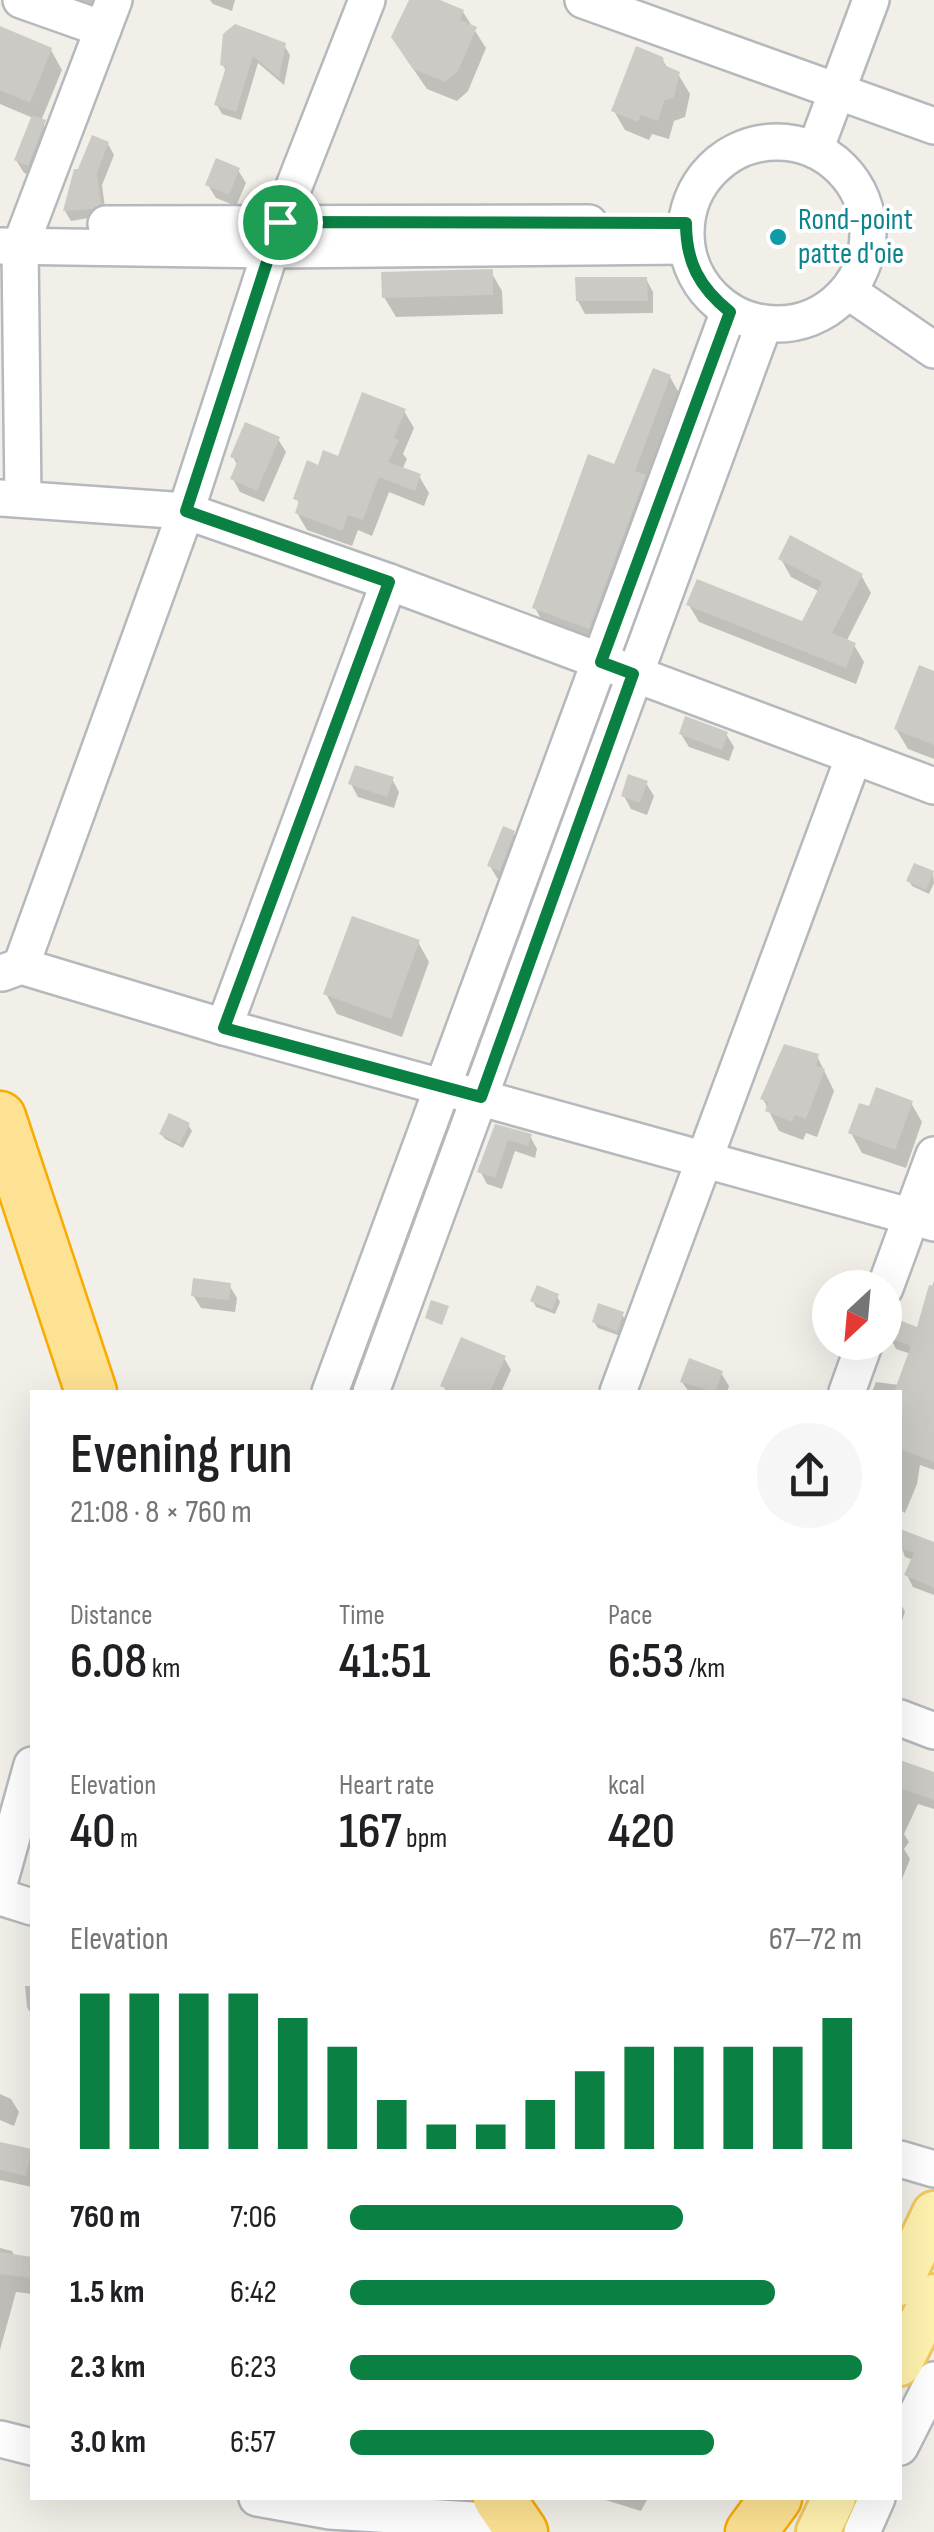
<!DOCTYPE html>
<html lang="en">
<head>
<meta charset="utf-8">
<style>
  :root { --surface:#fff; --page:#f6f6f6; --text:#202124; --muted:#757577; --accent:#0b8043 }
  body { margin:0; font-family:"Sofia Sans Condensed",sans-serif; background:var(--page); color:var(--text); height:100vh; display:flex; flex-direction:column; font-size:38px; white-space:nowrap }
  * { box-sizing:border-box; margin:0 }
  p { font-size:32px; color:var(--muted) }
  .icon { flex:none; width:55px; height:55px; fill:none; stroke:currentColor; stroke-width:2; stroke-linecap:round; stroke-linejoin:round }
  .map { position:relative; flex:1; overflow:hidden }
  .drawer { position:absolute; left:30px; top:1390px; width:872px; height:1110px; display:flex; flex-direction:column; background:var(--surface); border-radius:0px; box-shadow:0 10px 40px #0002 }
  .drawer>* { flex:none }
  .needle { width:65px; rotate:206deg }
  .buttons { position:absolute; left:812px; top:1270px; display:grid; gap:20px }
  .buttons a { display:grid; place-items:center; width:90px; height:90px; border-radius:50%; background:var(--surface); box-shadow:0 10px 40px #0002; font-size:50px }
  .pin { position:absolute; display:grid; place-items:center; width:85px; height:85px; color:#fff; margin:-42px; border:5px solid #fff; border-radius:50%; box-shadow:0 2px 10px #0007 }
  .round { display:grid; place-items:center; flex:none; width:105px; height:105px; border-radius:52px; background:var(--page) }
  .summary { display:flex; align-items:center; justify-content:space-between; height:170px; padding:0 40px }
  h1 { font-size:55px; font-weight:600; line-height:75px }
  .figures { display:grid; grid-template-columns:repeat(3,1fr); gap:15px; height:170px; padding:10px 40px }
  .figures div { display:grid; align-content:center }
  .figures b { font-size:50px; font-weight:600 }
  .figures small { font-size:28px; font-weight:400 }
  .figures p { font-size:28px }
  .chart { height:280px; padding:20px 40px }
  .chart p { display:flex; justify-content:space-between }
  .chart svg { width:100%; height:180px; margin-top:10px; stroke:var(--accent); stroke-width:6 }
  ul { padding:0 40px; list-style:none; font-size:32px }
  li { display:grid; grid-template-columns:160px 120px 1fr; align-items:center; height:75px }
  li i { height:25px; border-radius:12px; background:var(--accent) }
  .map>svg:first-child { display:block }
</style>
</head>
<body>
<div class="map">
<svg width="934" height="2532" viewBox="0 0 934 2532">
  <rect width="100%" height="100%" fill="#f1efe8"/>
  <g fill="#0003">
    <polygon points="72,0 101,0 98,14"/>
    <polygon points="210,0 235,0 232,11 213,4"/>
    <polygon points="412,0 434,0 463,12 486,48 468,91 457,101 427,89 405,57"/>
    <polygon points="0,36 51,50 62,70 41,121 51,135 35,177 24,173 16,160 33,118 0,104"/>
    <polygon points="284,45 290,55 284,85 258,63 241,120 222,114 217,105 227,72 222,64"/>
    <polygon points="662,59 668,69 678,74 690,94 685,117 674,121 669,139 652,134 649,140 625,130 614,111"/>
    <polygon points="108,144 114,155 102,185 106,215 71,221 65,211"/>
    <polygon points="238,170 246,183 236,206 216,198 208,185"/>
    <polygon points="491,272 502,291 503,314 396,317 384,297"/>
    <polygon points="646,279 653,292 653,313 585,314 578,301"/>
    <polygon points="670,377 684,402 603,652 549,633 535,608"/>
    <polygon points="404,411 414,428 403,454 407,459 402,470 419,476 429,493 424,506 389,492 372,536 358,530 352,546 307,530 297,513 300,505 296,498 320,468 340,459"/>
    <polygon points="278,439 286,452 264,502 240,492 233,479 238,466 233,457"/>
    <polygon points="781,559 861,575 871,593 846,642 854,645 864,662 856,684 699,622 689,605 804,625 820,592 791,577"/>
    <polygon points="934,673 934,759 908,749 896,729"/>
    <polygon points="681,734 726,734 734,747 729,761 689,747"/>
    <polygon points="392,779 399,792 394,808 358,797 351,784"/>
    <polygon points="646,783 654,796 647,815 631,809 624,796"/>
    <polygon points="513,833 520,846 507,882 497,878 490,866"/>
    <polygon points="933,873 934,883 929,894 912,886 909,881"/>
    <polygon points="418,942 429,962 402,1037 337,1014 326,994"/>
    <polygon points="817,1056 834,1091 817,1137 806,1133 803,1140 779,1131 763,1099"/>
    <polygon points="911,1103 922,1122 906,1168 862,1153 851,1133 870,1109"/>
    <polygon points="188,1125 192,1131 183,1148 165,1139 161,1134"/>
    <polygon points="497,1127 530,1136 537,1149 535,1158 515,1151 502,1189 487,1184 480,1171"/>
    <polygon points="934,1281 934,1470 920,1465 917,1484 905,1513 900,1510 900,1392 872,1392 876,1382 899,1385 911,1354 896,1349 890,1337 918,1330"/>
    <polygon points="229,1285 237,1298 235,1312 201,1308 193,1295"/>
    <polygon points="557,1296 560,1302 555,1314 536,1307 533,1301"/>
    <polygon points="622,1314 625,1320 620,1336 598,1328 594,1322"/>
    <polygon points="504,1358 511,1370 501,1392 447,1392 443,1386"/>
    <polygon points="721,1373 729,1386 727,1392 689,1392 682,1382"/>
    <polygon points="900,1543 934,1545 934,1595 913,1587 907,1575 913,1560 905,1557"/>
    <polygon points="900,1602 905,1612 900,1626"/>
    <polygon points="900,1763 934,1775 934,1809 918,1804 904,1834 909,1842 904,1849 910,1859 900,1884"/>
    <polygon points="25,1986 32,1986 32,2016 27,2007"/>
    <polygon points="0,2094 11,2099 19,2112 14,2126 0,2120"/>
    <polygon points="0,2144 30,2151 32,2187 0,2180"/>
    <polygon points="0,2248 12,2251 15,2257 32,2259 32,2294 16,2292 0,2350"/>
    <polygon points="599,2498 648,2498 641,2511"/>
  </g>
  <g fill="#cccac5">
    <polygon points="409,0 440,0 464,10 460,20 477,27 458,71 445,82 413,69 391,37"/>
    <polygon points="235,24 286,43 279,78 253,56 236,112 214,105 226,67 220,65 223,34"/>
    <polygon points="0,26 52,48 30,103 0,90"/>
    <polygon points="636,46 663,57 664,65 680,72 674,97 664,101 658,121 641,115 638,122 611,111"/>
    <polygon points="32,115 46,120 28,166 14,160"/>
    <polygon points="92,135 109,142 97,173 101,204 92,209 63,211 74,169 78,169"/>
    <polygon points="216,158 240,168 229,195 205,185"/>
    <polygon points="493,269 493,295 382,298 381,272"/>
    <polygon points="575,277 647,277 648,301 576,301"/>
    <polygon points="653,368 671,375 635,471 646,475 589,629 532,608 588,454 614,464"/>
    <polygon points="362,392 406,409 394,438 399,440 388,462 421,474 415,491 379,477 363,520 348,515 342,531 295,513 299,501 293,499 307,460 318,465 323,450 338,456"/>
    <polygon points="245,422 280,437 257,491 230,479 238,460 230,457"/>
    <polygon points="790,535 863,574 832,633 856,643 846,668 686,605 697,579 802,621 822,582 778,559"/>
    <polygon points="919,665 934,671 934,745 894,729"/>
    <polygon points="685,716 728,732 722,750 679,734"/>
    <polygon points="355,765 394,777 387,797 348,784"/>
    <polygon points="628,774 648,781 640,803 621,796"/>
    <polygon points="503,826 515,831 500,871 487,866"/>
    <polygon points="914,863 934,871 926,890 906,881"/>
    <polygon points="352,916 420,940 391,1019 323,994"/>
    <polygon points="784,1044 819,1054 816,1066 825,1069 806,1119 795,1115 792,1122 765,1111 768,1102 760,1099"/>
    <polygon points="876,1087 913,1101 895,1150 848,1133 859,1103 869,1106"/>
    <polygon points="169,1113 190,1123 180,1144 159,1134"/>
    <polygon points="495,1124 532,1134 528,1146 508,1140 495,1178 477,1172"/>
    <polygon points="193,1278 231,1283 229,1300 191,1296"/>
    <polygon points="537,1285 559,1294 552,1310 530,1301"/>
    <polygon points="929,1285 934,1286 934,1462 900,1449 900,1392 894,1392 911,1346 887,1337 894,1318 917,1327"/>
    <polygon points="431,1300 449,1306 442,1325 425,1318"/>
    <polygon points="598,1303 624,1312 617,1331 592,1322"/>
    <polygon points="461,1337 506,1356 490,1392 456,1392 440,1386"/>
    <polygon points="689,1358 723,1371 715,1392 680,1382"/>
    <polygon points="900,1529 934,1542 934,1588 904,1575 914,1553 900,1548"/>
    <polygon points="900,1760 934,1772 934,1800 900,1788"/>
    <polygon points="0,2142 32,2149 26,2176 0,2170"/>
    <polygon points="0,2252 32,2257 32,2278 0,2274"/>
  </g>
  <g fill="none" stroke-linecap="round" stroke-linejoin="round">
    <defs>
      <g id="minor">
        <polyline points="21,0 103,29"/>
        <polyline points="583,0 934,126"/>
        <circle cx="777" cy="233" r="91"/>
        <polyline points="815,150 871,0"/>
        <polyline points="106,224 589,223"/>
        <polyline points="0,246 273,250 686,246"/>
        <polyline points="848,291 934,350"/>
        <polyline points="0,498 186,511 389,582 934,786"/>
        <polyline points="23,498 20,247 114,0"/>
        <polyline points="21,966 186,511 280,222 367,0"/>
        <polyline points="2,973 21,966 224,1027 934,1223"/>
        <polyline points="224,1027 389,582"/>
        <polyline points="885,1288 934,1155"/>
        <polyline points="330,1392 729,311"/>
        <polyline points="371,1392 764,324"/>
        <polyline points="618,1392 854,756"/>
        <polyline points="847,1392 865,1342"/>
        <polyline points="900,1718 934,1731"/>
        <polyline points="0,1880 32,1765"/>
        <polyline points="0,1897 32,1907"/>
        <polyline points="900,2159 934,2169"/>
        <polyline points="0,2439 32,2447"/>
        <polyline points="900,2447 934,2380"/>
        <polyline points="257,2498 330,2511 488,2521"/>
        <polyline points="862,2532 877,2498"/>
      </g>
      <g id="major">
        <polyline points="900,2284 934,2213"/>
        <polyline points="900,2364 934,2296"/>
        <polyline points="818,2532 834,2498"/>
      </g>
      <g id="highway">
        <polyline points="0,1117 91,1392"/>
        <polyline points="499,2498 522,2532"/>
        <polyline points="751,2532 776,2498"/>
      </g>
    </defs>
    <use href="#minor" stroke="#b5b8bc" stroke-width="40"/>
    <use href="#major" stroke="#f2c960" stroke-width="48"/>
    <use href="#highway" stroke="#f9ab00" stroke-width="55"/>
    <use href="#minor" stroke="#fff" stroke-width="35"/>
    <use href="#major" stroke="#fff2af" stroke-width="42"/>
    <use href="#highway" stroke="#fde293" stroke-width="50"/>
  </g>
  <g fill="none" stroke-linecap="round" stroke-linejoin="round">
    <defs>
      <path id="route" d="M280 222 686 223C686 262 699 287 730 312L601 662 633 674 481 1097 224 1028 389 582 186 511Z"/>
    </defs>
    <use href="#route" stroke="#fff" stroke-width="20"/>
    <use href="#route" stroke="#0b8043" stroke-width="12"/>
  </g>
  <circle fill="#0f9aa8" stroke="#fff" stroke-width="4" cx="778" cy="237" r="10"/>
  <g text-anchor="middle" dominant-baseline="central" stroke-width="8" stroke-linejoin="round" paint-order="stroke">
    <g font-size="30" fill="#0d838f" stroke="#fff" text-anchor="start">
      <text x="798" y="220">Rond-point<tspan x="798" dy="34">patte d'oie</tspan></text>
    </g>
  </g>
</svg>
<div class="buttons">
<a><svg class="needle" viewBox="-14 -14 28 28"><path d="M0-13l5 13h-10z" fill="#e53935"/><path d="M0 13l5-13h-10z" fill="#757577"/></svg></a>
</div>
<div class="pin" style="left:280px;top:222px;background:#1e9e55"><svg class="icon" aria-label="arrive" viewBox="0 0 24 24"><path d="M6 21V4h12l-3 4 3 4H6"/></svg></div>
<section class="drawer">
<div class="summary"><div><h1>Evening run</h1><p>21:08 · 8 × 760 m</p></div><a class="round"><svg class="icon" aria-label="share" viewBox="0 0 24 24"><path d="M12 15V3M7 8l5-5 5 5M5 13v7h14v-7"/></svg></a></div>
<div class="figures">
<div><p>Distance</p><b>6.08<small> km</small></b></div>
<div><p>Time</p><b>41:51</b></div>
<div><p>Pace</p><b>6:53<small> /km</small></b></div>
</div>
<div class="figures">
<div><p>Elevation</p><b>40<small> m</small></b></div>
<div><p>Heart rate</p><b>167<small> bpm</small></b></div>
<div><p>kcal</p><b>420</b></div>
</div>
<div class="chart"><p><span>Elevation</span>67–72 m</p>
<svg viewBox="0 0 160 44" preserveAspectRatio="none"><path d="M5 44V6M15 44V6M25 44V6M35 44V6M45 44V12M55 44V19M65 44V32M75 44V38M85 44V38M95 44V32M105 44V25M115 44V19M125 44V19M135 44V19M145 44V19M155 44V12"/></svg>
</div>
<ul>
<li><b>760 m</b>7:06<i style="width:65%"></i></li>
<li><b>1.5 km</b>6:42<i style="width:83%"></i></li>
<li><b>2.3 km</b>6:23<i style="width:100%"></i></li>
<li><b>3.0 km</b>6:57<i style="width:71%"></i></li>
</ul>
</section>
</div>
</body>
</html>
